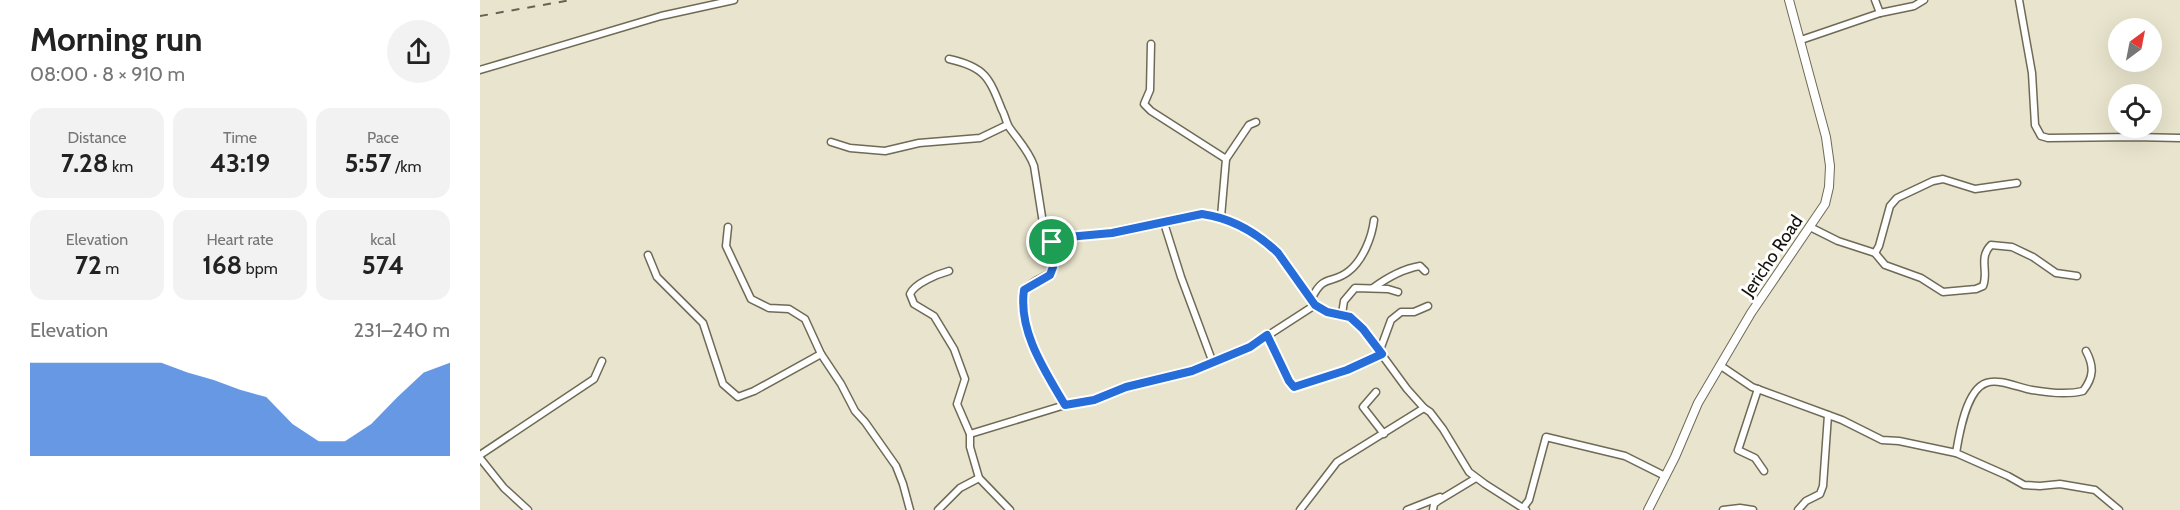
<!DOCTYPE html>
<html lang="en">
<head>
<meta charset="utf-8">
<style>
  :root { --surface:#fff; --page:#f2f2f2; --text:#222; --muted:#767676; --accent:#266dd9 }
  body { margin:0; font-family:Cabin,sans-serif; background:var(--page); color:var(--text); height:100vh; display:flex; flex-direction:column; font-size:22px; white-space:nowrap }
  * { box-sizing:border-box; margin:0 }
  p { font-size:20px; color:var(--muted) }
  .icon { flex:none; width:33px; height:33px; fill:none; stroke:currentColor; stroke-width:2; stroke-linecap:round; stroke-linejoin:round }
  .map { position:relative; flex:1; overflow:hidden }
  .details { display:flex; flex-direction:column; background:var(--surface); width:480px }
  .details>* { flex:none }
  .needle { width:39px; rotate:32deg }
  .tools { position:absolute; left:1628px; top:18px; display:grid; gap:12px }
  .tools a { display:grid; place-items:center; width:54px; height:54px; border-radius:50%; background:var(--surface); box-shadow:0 6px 24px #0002; font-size:30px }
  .pin { position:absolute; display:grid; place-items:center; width:51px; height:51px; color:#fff; margin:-26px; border:3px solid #fff; border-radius:50%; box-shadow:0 2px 6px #0007 }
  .round { display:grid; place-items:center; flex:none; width:63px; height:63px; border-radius:32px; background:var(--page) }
  .summary { display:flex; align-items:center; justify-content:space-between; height:102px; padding:0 30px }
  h1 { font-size:33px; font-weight:700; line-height:45px }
  .figures { display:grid; grid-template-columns:repeat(3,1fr); gap:9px; height:102px; padding:6px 30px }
  .figures div { display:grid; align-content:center; border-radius:15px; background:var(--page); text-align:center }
  .figures b { font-size:26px; font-weight:700 }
  .figures small { font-size:16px; font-weight:400 }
  .figures p { font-size:16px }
  .chart { height:168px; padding:12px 30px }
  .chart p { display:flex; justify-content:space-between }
  .chart svg { width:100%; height:108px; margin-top:6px; fill:var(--accent); opacity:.7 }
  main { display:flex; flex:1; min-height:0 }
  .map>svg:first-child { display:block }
</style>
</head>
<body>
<main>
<section class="details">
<div class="summary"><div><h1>Morning run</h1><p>08:00 · 8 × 910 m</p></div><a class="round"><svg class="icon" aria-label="share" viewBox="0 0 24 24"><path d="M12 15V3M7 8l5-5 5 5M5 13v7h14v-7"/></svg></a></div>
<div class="figures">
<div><p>Distance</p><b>7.28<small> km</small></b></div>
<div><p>Time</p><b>43:19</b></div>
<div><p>Pace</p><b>5:57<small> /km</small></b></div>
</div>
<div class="figures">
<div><p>Elevation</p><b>72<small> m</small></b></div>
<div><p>Heart rate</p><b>168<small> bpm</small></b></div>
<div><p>kcal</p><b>574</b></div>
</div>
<div class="chart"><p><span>Elevation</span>231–240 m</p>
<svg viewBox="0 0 160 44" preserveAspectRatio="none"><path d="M0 44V6L10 6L20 6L30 6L40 6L50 6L60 10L70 13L80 17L90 20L100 31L110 38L120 38L130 31L140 20L150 10L160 6V44z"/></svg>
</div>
</section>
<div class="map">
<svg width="1700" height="510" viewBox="0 0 1700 510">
  <rect width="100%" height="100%" fill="#e9e4cd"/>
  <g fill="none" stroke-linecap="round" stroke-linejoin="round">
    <defs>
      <g id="minor">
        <polyline points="1395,0 1400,13"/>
        <polyline points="1539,0 1552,73 1555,125 1561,136 1568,138 1654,137 1700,138"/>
        <polyline points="1321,40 1400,13 1434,6 1444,0"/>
        <polyline points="671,44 670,90 664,104 671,111 746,159 741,217"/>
        <path d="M469 59C505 67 509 77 522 110 525 115 526 122 529 127 538 140 549 151 554 166L565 236 572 242 588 237 632 233 722 214 741 217 758 225 791 246 798 253 835 305 847 312 870 317 883 329 927 389 944 408 950 412 963 429 989 472 1005 484 1046 510"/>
        <polyline points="0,70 181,16 254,0"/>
        <polyline points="351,142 370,148 405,151 439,143 500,138 527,125"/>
        <polyline points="746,159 769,125 776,122"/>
        <polyline points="684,223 701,277 733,363"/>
        <polyline points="248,227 246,246 271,299 289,308 309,309 325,319 341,354 361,384 375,411 385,422 416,466 423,484 430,510"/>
        <polyline points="1330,227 1358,241 1395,253 1399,246 1410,206 1417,198 1453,181 1463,179 1495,189 1537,183"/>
        <path d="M572 242C574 287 570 266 544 290 538 331 565 371 585 405"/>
        <path d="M1395 253 1405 265 1441 278 1463 292 1496 289 1503 286C1509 272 1498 258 1511 245L1532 247 1553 257 1576 273 1597 276"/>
        <polyline points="168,255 177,277 223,323 243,384 258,397 274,391 341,354"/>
        <path d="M469 271C458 274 435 283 430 294L434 304 454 316 474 349 485 379 477 404 490 434V447L499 478 530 510"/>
        <path d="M893 288C908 277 922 269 940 266L945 271"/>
        <path d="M832 298C844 273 852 285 869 271 883 260 892 237 894 220"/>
        <polyline points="862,314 864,301 875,288 908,289 918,292"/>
        <polyline points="787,335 809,381 815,387 867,370 902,354"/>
        <polyline points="900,350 911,320 921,312 934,312 948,306"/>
        <polyline points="1241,366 1272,387 1362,420 1402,440 1419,441 1476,453 1528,476 1544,485 1560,486 1580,484 1615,490 1639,510"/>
        <polyline points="1278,389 1258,450 1275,458 1284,471"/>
        <polyline points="896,392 883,407 904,434"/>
        <polyline points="490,434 585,405 614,400 646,387 712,371 770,347 835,305"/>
        <path d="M1476 453C1479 435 1486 390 1506 383 1519 378 1539 388 1552 390 1569 393 1587 395 1603 391 1614 377 1614 366 1606 351"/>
        <polyline points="0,455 114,379 122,361"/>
        <polyline points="0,458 24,488 48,510"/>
        <polyline points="1043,508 1049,500 1066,437 1145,456 1185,476"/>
        <polyline points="458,510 480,488 499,478"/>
        <polyline points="820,510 857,462 944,408"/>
        <polyline points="927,510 960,497"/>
        <polyline points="953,510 954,504 958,501 996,478"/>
        <polyline points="1243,510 1260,508 1273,510"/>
        <polyline points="1318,510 1326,501 1340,494 1343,486 1348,415"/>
      </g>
      <polyline id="tertiary" points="1168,510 1195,457 1218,403 1271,313 1345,204 1349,187 1350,166 1346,137 1309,0"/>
    </defs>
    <use href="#minor" stroke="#6f6a56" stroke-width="9"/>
    <use href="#tertiary" stroke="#6f6a56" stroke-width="10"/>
    <use href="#minor" stroke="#fff" stroke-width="6"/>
    <use href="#tertiary" stroke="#fff" stroke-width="8"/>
    <polyline stroke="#666355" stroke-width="2" stroke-dasharray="8 8" stroke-linecap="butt" points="0,16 91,0"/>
  </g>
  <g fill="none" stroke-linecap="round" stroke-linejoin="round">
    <defs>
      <path id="route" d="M722 214C751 218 777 233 798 253L835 305 847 312 870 317 883 329 902 354 867 370 814 387 809 381 787 335 770 347 712 371 646 387 614 400 585 405C565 371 538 331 544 290L570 275 573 267 572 242 588 237 632 233Z"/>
    </defs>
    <use href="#route" stroke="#fff" stroke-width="12"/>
    <use href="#route" stroke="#266dd9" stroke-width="8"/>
  </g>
  <g text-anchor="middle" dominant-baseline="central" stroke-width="6" stroke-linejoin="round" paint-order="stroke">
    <g font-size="18" fill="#13120a" stroke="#fff">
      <text transform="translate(1292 256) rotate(-56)">Jericho Road</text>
    </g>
  </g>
</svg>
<div class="tools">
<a><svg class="needle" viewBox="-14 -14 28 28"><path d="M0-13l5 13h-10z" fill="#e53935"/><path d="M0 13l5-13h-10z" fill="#767676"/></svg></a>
<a><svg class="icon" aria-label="locate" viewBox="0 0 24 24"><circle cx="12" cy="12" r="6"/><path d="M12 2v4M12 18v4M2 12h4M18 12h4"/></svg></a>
</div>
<div class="pin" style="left:572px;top:242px;background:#1e9e55"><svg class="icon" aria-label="arrive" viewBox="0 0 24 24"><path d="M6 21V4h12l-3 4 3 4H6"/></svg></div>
</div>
</main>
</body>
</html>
